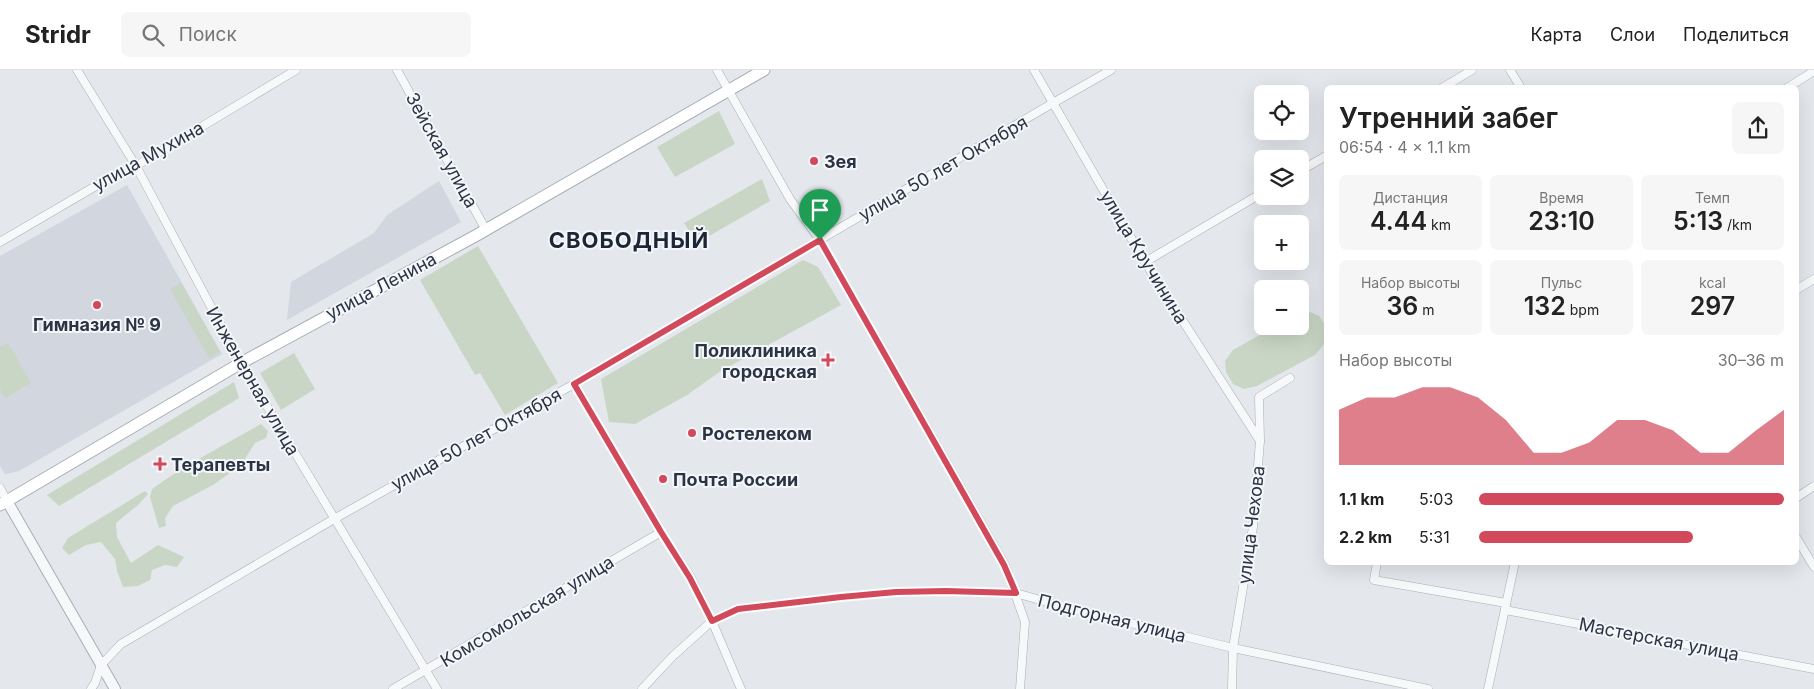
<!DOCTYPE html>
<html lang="ru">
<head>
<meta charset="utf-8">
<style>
  :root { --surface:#fff; --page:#f6f6f6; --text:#222; --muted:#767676; --line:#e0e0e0; --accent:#d1495b }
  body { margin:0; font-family:Inter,sans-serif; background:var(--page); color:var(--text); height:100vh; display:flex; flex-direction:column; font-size:19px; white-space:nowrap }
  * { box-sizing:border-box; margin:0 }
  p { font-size:16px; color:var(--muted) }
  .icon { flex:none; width:28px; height:28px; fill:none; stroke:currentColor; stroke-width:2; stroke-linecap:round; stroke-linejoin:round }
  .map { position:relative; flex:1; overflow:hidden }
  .side { position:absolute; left:1324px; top:15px; width:475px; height:480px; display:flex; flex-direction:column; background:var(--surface); border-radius:8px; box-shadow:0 5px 20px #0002 }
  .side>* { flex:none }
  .fabs { position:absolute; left:1254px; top:15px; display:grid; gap:10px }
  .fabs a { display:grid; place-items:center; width:55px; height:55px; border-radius:8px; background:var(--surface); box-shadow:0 5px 20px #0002; font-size:25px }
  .pin { position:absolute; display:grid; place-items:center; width:42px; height:42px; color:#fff; margin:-51px -21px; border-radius:50% 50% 50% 0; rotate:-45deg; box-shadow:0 0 5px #0007 }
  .pin .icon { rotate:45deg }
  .round { display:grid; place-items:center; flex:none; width:52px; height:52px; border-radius:8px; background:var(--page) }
  .headline { display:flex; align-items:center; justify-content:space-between; height:85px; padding:0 15px }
  h1 { font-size:28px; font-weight:600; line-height:38px }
  .stats { display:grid; grid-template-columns:repeat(3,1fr); gap:8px; height:85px; padding:5px 15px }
  .stats div { display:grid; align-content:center; border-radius:8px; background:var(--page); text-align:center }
  .stats b { font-size:25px; font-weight:600 }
  .stats small { font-size:14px; font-weight:400 }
  .stats p { font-size:14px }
  .chart { height:140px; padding:10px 15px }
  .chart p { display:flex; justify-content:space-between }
  .chart svg { width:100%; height:90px; margin-top:5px; fill:var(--accent); opacity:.7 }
  ul { padding:0 15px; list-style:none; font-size:16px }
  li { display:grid; grid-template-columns:80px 60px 1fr; align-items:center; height:38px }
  li i { height:12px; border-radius:6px; background:var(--accent) }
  header { display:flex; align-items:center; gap:30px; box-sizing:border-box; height:70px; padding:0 25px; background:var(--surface); border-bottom:1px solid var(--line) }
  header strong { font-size:24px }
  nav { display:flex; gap:28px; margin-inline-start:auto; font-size:18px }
  .search { width:350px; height:45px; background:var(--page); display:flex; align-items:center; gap:12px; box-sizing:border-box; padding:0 18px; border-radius:8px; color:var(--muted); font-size:19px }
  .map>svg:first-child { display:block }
</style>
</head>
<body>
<header>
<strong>Stridr</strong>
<div class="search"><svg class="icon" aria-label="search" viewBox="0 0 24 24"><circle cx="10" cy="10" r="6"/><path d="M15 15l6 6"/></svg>Поиск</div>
<nav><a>Карта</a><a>Слои</a><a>Поделиться</a></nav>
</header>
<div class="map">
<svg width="1814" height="619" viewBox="0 0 1814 619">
  <rect width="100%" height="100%" fill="#e4e7ec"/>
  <g fill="#d2d6de">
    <polygon points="439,111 461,152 287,250 291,212 374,163 387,145"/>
    <polygon points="127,115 222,284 19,401 5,404 0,396 0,186"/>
  </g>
  <g fill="#c9d6c5">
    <polygon points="719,41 735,74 675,107 657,77"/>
    <polygon points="762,109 770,131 697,173 684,153"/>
    <polygon points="478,176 558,313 505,345 480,303 475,305 420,210"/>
    <polygon points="803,190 818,197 841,235 721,301 687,325 635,354 609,352 601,309"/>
    <polygon points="181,213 220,282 209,288 170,219"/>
    <polygon points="1310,242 1319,246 1326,256 1326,272 1315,285 1257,316 1244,319 1233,314 1226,302 1225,291 1233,280 1276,256 1300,256 1300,244"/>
    <polygon points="8,273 31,313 5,328 0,319 0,277"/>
    <polygon points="294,283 315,319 281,340 260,303"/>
    <polygon points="234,312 239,328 59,436 47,425"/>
    <polygon points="261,354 268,361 266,368 255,373 243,392 227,405 213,415 173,436 165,448 166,456 159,458 150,427 152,419 181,399"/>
    <polygon points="145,421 148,424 139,434 116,453 117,467 131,493 158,475 184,487 177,497 165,495 152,500 150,510 138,516 123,517 117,501 115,489 101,472 86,475 69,485 62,478 68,468"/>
  </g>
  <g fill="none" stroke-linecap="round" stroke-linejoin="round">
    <defs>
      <g id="minor">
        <polyline points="77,0 136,96 241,293 437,619"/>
        <polyline points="397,0 486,160"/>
        <polyline points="717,0 790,129 820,170 1005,495 1025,552 1020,619"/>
        <polyline points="1034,0 1145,192 1260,371"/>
        <polyline points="1510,0 1521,18"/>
        <polyline points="1442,18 1472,0"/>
        <polyline points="1787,18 1814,1"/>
        <polyline points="1300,101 1326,86"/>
        <polyline points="0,172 118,103 136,96 296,0"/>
        <polyline points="1145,192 1262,123"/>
        <polyline points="1796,220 1814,209"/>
        <polyline points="574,314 661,462 691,508 712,551 741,619"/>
        <polyline points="0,418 7,431"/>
        <polyline points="1796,428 1814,416"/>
        <polyline points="1796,467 1814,497"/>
        <polyline points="1377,492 1374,510 1506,533"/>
        <polyline points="1505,540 1814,599"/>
        <polyline points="91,619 95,613 101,595 121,574 334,449 574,314 1053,33 1111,0"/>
        <polyline points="393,619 661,462"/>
        <polyline points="642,619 673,586 712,551 738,539 841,527 896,522 946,521 1016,523 1061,536 1233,578 1428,619"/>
        <polyline points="1232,619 1233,578 1253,457 1260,371 1259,327 1290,308"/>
        <polyline points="1488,619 1515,492"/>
      </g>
      <polyline id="tertiary" points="7,431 115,619"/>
      <polyline id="secondary" points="0,435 241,293 477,165 764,0"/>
    </defs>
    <use href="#minor" stroke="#a9aeb7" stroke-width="9"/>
    <use href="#tertiary" stroke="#a9aeb7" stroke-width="12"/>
    <use href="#secondary" stroke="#a9aeb7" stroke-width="13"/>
    <use href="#minor" stroke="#f7f8fa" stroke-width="8"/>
    <use href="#tertiary" stroke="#f7f8fa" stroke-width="10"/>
    <use href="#secondary" stroke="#fff" stroke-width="11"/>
  </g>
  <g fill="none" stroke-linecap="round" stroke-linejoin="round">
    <defs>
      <polygon id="route" points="820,170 1004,495 1016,523 946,521 896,522 841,527 738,539 712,551 690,508 661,462 574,314"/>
    </defs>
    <use href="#route" stroke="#fff" stroke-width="10"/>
    <use href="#route" stroke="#d1495b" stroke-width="6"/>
  </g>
  <g fill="#d1495b" stroke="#f4f6f9" stroke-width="2">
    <circle cx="814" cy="91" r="5"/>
    <circle cx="97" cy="235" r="5"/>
    <path d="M825.5 282.5h5v5h5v5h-5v5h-5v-5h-5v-5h5z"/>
    <circle cx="692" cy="363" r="5"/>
    <path d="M157.5 386.5h5v5h5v5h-5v5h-5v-5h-5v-5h5z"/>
    <circle cx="663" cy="409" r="5"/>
  </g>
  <g text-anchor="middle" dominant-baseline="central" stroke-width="4" stroke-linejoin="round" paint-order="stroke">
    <g font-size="18" fill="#2b3445" stroke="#f4f6f9">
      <text transform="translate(442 80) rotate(61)">Зейская улица</text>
      <text transform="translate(148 86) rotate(-29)">улица Мухина</text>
      <text transform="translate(943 98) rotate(-30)">улица 50 лет Октября</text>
      <text transform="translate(1144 187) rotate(59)">улица Кручинина</text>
      <text transform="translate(381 216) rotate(-28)">улица Ленина</text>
      <text transform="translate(253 311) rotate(60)">Инженерная улица</text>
      <text transform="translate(476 369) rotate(-29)">улица 50 лет Октября</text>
      <text transform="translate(1251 455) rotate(-83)">улица Чехова</text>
      <text transform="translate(527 541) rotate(-31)">Комсомольская улица</text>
      <text transform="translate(1112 548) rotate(14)">Подгорная улица</text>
      <text transform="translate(1659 569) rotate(11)">Мастерская улица</text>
    </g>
    <g font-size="18" font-weight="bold" fill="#2b3445" stroke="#f4f6f9" text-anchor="start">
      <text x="824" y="91">Зея</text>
      <text x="97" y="254" text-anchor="middle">Гимназия № 9</text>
      <text x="817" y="280" text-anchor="end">Поликлиника<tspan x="817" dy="21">городская</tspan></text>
      <text x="702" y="363">Ростелеком</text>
      <text x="171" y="394">Терапевты</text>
      <text x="673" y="409">Почта России</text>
    </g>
    <g font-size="22" font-weight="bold" letter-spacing="1" fill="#1d2536" stroke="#f4f6f9">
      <text x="629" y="170">СВОБОДНЫЙ</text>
    </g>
  </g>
</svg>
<div class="fabs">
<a><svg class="icon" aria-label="locate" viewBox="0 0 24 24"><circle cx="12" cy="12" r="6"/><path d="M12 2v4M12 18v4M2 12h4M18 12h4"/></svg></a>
<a><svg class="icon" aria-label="layers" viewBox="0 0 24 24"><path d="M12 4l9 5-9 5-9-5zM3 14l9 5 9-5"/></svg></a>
<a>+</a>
<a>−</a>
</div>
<div class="pin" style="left:820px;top:170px;background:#1e9e55"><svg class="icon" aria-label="arrive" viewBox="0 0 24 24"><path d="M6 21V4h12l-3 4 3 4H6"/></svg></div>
<section class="side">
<div class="headline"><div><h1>Утренний забег</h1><p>06:54 · 4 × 1.1 km</p></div><a class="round"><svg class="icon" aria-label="share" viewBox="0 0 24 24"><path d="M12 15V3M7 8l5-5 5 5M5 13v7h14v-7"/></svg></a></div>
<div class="stats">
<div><p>Дистанция</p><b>4.44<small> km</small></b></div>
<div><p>Время</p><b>23:10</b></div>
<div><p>Темп</p><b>5:13<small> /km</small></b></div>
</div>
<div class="stats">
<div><p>Набор высоты</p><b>36<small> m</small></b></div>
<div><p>Пульс</p><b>132<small> bpm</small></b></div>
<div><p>kcal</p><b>297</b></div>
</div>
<div class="chart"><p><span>Набор высоты</span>30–36 m</p>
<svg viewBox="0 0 160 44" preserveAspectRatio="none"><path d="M0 44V17L10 11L20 11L30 6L40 6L50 11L60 22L70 38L80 38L90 33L100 22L110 22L120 27L130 38L140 38L150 27L160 17V44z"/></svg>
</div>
<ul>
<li><b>1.1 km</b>5:03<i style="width:100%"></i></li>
<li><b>2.2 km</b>5:31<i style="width:70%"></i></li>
</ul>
</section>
</div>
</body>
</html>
